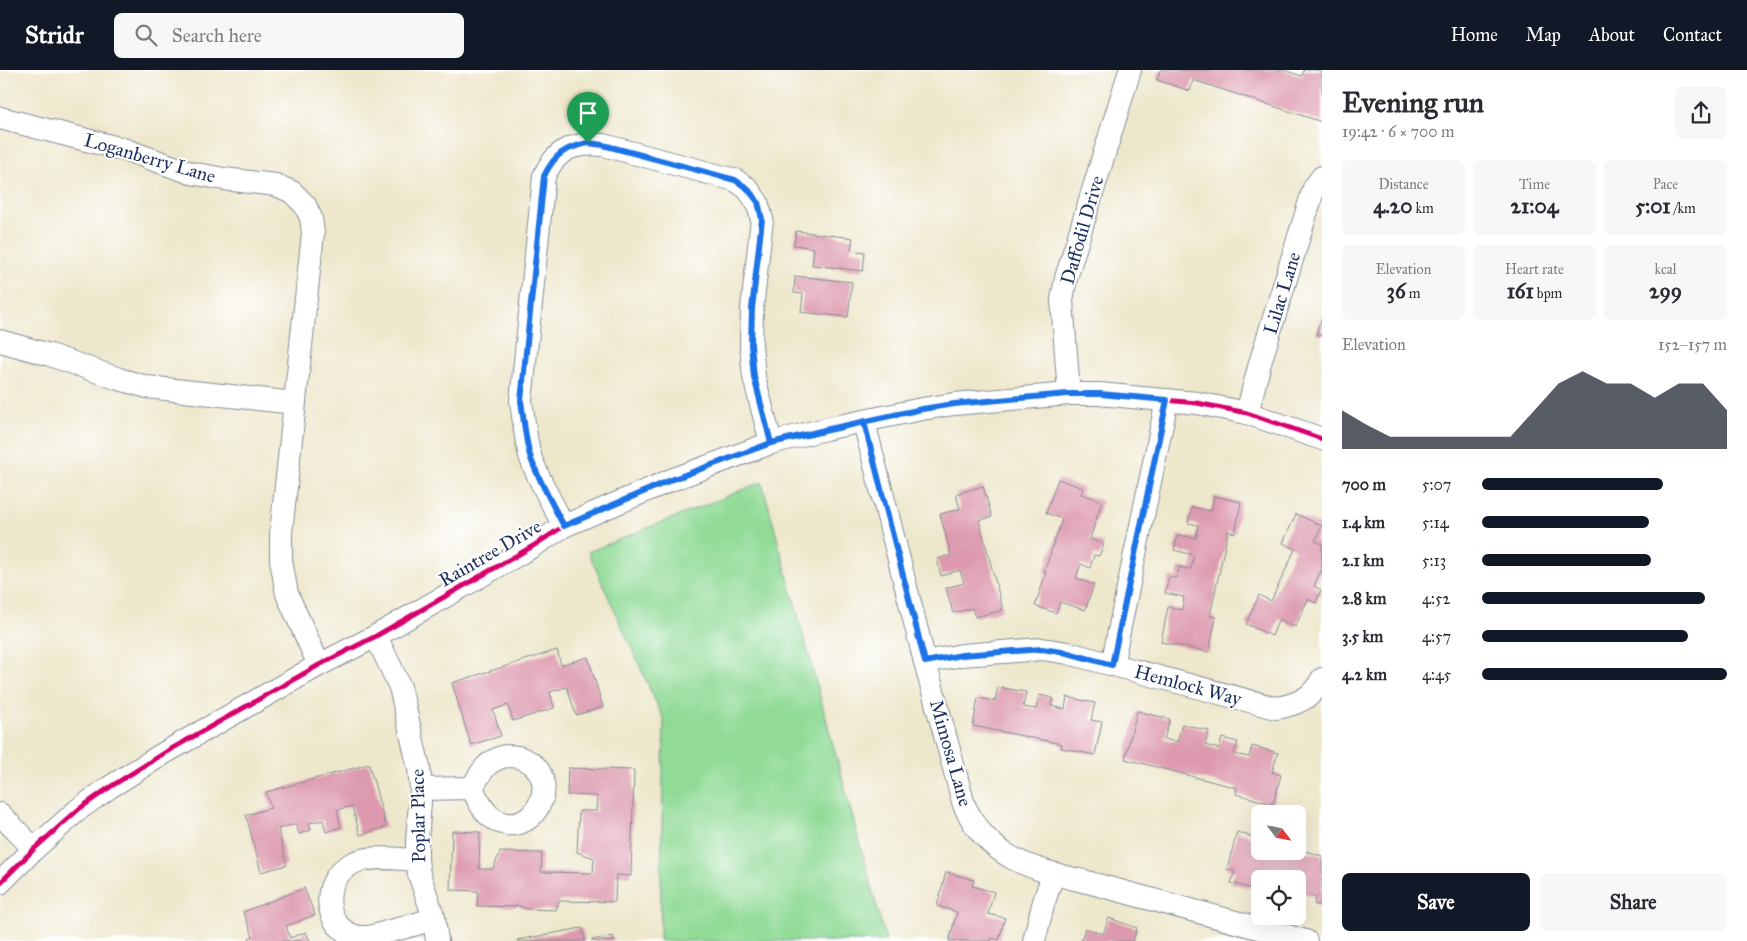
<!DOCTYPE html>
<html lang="en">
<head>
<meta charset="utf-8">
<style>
  :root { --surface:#fff; --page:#f7f7f7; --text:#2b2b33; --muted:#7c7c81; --accent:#111827 }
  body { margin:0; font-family:"IM FELL Great Primer",serif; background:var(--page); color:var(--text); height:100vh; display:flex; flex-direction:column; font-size:19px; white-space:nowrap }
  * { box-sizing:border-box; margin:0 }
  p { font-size:16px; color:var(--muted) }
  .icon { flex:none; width:28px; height:28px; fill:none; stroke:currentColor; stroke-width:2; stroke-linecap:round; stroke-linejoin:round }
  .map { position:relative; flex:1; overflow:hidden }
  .panel { display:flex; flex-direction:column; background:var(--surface); width:425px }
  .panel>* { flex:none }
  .needle { width:32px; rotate:122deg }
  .controls { position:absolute; left:1251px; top:735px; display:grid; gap:10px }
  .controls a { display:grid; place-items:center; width:55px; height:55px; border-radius:8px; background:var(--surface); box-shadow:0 5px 20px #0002; font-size:25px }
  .pin { position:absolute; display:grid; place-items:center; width:42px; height:42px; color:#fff; margin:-51px -21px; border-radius:50% 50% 50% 0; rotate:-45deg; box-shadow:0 0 5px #0007 }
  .pin .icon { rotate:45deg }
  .round { display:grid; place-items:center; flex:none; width:52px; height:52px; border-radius:8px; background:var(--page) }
  .overview { display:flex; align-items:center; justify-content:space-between; height:85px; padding:0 20px }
  h1 { font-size:28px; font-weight:700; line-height:38px }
  .metrics { display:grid; grid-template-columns:repeat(3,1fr); gap:8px; height:85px; padding:5px 20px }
  .metrics div { display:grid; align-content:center; border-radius:8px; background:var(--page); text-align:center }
  .metrics b { font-size:21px; font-weight:700 }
  .metrics small { font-size:14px; font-weight:400 }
  .metrics p { font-size:14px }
  .chart { height:140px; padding:10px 20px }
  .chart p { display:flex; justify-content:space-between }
  .chart svg { width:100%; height:90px; margin-top:5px; fill:var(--accent); opacity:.7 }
  .button { display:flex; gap:10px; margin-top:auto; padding:10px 20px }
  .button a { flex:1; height:58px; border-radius:8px; background:var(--accent); color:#fff; font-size:20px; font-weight:700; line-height:58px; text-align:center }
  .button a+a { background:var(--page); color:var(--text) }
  ul { padding:0 20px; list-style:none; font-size:16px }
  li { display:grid; grid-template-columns:80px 60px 1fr; align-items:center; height:38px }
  li i { height:12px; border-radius:6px; background:var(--accent) }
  header { display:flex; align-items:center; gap:30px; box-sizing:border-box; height:70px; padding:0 25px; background:var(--accent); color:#fff }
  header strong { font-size:24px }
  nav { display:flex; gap:28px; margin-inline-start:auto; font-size:18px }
  .search { width:350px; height:45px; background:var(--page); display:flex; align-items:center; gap:12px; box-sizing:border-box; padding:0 18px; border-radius:8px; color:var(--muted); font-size:19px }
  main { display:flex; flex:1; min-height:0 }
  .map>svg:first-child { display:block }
</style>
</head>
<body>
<header>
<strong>Stridr</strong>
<div class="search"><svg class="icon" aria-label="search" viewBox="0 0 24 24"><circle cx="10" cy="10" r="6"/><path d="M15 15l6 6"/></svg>Search here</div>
<nav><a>Home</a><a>Map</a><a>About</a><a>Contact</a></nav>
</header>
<main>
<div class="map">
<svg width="1322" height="871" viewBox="0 0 1322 871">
  <rect width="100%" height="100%" fill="#fff"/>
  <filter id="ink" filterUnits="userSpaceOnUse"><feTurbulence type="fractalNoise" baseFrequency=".02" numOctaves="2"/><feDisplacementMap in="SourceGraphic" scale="10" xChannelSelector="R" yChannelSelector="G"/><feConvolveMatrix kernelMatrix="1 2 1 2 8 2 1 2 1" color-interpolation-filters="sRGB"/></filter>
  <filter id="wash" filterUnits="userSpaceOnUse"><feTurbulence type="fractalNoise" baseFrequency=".0096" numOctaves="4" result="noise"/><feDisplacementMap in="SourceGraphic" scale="20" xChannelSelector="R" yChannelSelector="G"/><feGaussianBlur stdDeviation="1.12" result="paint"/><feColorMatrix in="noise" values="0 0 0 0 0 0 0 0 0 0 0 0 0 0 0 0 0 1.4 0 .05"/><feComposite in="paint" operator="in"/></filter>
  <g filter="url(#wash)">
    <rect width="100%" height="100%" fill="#ede7cb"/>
    <polygon fill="#91db97" stroke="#56857a" points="762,412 886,871 660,871 664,650 588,482"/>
    <g id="blocks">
      <g fill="#dd9aaf">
        <polygon points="1160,0 1283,0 1302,6 1304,0 1317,0 1322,1 1322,52 1193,10 1190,21 1157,10"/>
        <polygon points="796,161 853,168 851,180 865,182 863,201 812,195 814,178 794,175"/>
        <polygon points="795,206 852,212 848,247 801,242 803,224 794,223"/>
        <polygon points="1322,247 1322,266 1316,264"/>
        <polygon points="1058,409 1083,418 1081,424 1102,431 1090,469 1104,474 1099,486 1094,485 1090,498 1081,494 1076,508 1094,515 1085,540 1060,532 1056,543 1035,536 1046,503 1044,502 1062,449 1046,443"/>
        <polygon points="983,416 992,447 979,450 1003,540 975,547 972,538 953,543 946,518 964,513 960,500 941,506 937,489 951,485 940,444 960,439 956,424"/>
        <polygon points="1214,426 1241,432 1235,463 1228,461 1210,546 1216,547 1209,582 1161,572 1168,537 1182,540 1184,527 1165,523 1169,507 1177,508 1179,497 1191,499 1194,485 1174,480 1178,465 1196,468 1198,455 1188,453 1192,437 1211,441"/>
        <polygon points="1296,444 1322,456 1315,471 1322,474 1322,503 1320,502 1314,516 1321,520 1316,533 1308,529 1295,557 1279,549 1272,566 1246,554 1259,525 1271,531 1286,499 1295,479 1283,473"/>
        <polygon points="557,580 561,595 588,587 603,637 576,645 567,617 550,622 554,638 513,651 508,635 493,640 501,666 471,675 452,613"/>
        <polygon points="998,617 1026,622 1023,637 1036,639 1039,625 1053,628 1051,636 1065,639 1067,627 1095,633 1091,650 1102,652 1095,685 1061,678 1062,674 973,656 978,628 995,631"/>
        <polygon points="1137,641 1170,649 1164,669 1177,672 1182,654 1209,661 1205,675 1219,679 1222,668 1238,672 1234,684 1249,687 1252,676 1278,683 1272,702 1281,705 1273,734 1236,724 1237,718 1125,689"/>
        <polygon points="369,694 386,757 360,765 352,736 337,740 341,757 326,762 323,750 309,753 311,760 299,764 296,754 278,759 287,795 261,802 246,745 271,738 266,722"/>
        <polygon points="568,698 634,700 631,806 616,805 615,832 559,831 556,840 527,839 516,835 515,837 477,836 478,821 450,820 452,761 480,762 479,799 493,799 500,782 542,783 541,802 593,803 594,788 577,782 579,741 596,741 597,726 567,725"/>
        <polygon points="1237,762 1260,769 1260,781 1298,781 1298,779 1322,786 1322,836 1314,834 1316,827 1302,823 1306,812 1298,809 1277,804 1276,809 1260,809 1260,821 1231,813 1235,801 1227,799"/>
        <polygon points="946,802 974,810 972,816 994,822 988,844 1005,848 999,870 992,868 991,871 949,871 957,842 937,836"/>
        <polygon points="304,818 315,845 286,856 290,868 306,862 310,871 250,871 249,868 253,866 243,842"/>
        <polygon points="1109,848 1137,858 1133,871 1081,871 1085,858 1103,864"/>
        <polygon points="582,858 585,871 517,871 517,870"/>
        <polygon points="613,866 614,871 592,871 592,870"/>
      </g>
    </g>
  </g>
  <g filter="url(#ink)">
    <use href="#blocks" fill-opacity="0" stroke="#848b94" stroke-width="1"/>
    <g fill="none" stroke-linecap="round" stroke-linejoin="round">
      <defs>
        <g id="minor">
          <polyline points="0,48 126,80 191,103 224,109 276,115 292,122 305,135 311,148 313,163 281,463 281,490 287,524 319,595"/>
          <polyline points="0,271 50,285 119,309 147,317 295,333"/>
          <polyline points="1069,324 1062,230 1066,208 1130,0"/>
          <polyline points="1247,343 1260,293 1314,118 1322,107"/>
          <path d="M864 352 925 592 964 735C989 790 1033 799 1087 812L1306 871"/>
          <path d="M564 456C552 434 540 412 531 389 525 370 524 350 521 331L544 106C557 79 573 72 603 75L735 110 747 118 757 132 762 149 752 239 751 275 754 307 771 373"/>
          <polyline points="376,566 400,617 419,698 421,719 417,771 417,790 419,804 434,848 437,871"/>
          <path d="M925 592 962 585 1042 579 1068 583 1276 638C1296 635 1313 628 1322 609"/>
          <polyline points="1112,595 1167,330"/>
          <path d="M505 686C510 686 516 686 521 688 569 705 531 777 491 747 482 740 477 728 472 718 482 701 485 692 505 686Z"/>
          <polyline points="421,719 472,718"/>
          <polyline points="0,744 34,779"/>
          <path d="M417 790C399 789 368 785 353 793 314 812 326 870 368 867 374 866 381 864 387 862 403 858 419 854 434 848"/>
          <polyline points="0,813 34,779 79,739 110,717 166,682 319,595 376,566 533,476 564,456 671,410 771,373 825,359 922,339 954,334 1069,324 1099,324 1197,333 1247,343 1322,369"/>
          <polyline points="1034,871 1043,835 1053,804"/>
        </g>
      </defs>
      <use href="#minor" stroke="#848b94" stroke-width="24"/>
      <use href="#minor" stroke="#fff" stroke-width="22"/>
      <defs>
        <g id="cycleway">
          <path d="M564 456C552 434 540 412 531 389 525 370 524 350 521 331L544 106C557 79 573 72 603 75L735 110 747 118 757 132 762 149 752 239 751 275 754 307 771 373"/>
          <polyline points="0,813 34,779 79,739 110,717 166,682 319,595 376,566 533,476 564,456 671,410 771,373 825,359 922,339 954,334 1069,324 1099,324 1197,333 1247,343 1322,369"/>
        </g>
      </defs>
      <use href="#cycleway" stroke="#fff" stroke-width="8"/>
      <use href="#cycleway" stroke="#d6006c" stroke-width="5"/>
    </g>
  </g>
  <g fill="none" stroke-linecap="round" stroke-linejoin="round" filter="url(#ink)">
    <defs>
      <path id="route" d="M588 73C564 78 555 84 544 106L521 331C524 350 525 370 531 389 540 412 552 434 564 456L671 410 771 373 864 352 925 592 962 585 1042 579 1068 583 1112 595 1167 330 1100 324H1068L954 334 922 339 825 360 771 373 754 307 751 275 752 239 762 149 758 132 747 118 735 110 603 75 588 73"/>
    </defs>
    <use href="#route" stroke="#fff" stroke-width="10"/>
    <use href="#route" stroke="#1a73e8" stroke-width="6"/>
  </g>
  <g text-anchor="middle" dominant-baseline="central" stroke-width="4" stroke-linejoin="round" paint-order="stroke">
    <g font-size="19" fill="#1b2f5e" stroke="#fff">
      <text transform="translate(150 88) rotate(16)">Loganberry Lane</text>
      <text transform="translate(1082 160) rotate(-74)">Daffodil Drive</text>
      <text transform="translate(1282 223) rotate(-73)">Lilac Lane</text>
      <text transform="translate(490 483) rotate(-30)">Raintree Drive</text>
      <text transform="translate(1188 615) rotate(15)">Hemlock Way</text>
      <text transform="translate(951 683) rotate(74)">Mimosa Lane</text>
      <text transform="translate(418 746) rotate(-91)">Poplar Place</text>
    </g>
  </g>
</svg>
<div class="controls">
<a><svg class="needle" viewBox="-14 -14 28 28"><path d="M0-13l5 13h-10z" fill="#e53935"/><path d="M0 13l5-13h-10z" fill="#7c7c81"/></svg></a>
<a><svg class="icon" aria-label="locate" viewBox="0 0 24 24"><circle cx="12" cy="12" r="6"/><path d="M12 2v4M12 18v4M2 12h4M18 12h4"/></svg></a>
</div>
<div class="pin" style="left:588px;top:73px;background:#1e9e55"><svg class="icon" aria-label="arrive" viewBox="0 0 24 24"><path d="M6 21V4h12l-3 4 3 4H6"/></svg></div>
</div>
<section class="panel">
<div class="overview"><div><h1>Evening run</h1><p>19:42 · 6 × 700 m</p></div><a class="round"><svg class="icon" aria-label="share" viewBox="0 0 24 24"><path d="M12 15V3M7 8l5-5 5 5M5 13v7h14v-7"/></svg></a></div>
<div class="metrics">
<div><p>Distance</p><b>4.20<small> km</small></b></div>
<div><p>Time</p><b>21:04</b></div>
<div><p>Pace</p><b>5:01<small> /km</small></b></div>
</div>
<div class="metrics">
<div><p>Elevation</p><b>36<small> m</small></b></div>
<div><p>Heart rate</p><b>161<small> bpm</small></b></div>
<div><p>kcal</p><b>299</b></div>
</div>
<div class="chart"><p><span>Elevation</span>152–157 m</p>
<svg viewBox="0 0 160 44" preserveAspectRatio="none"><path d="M0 44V25L10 32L20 38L30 38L40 38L50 38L60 38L70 38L80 25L90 12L100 6L110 12L120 12L130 19L140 12L150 12L160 25V44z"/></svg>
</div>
<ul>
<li><b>700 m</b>5:07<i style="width:74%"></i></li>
<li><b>1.4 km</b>5:14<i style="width:68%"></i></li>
<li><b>2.1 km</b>5:13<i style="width:69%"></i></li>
<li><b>2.8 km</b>4:52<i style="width:91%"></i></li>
<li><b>3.5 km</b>4:57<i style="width:84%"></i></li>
<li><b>4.2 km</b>4:45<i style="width:100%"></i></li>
</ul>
<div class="button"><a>Save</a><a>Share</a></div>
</section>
</main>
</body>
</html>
